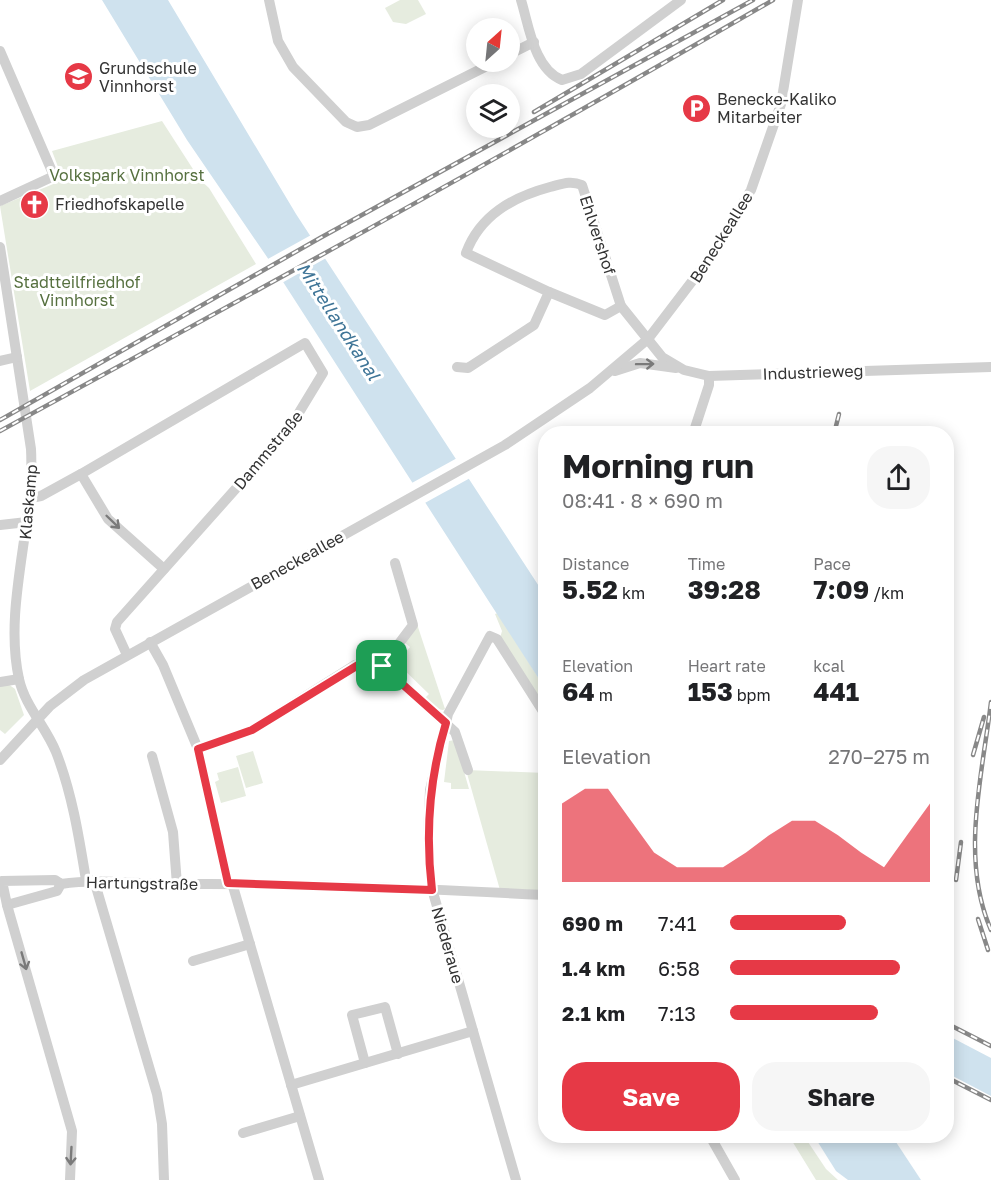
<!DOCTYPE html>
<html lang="en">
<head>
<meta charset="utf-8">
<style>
  :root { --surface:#fff; --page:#f6f6f6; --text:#202124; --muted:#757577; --accent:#e63946 }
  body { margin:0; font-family:"Golos Text",sans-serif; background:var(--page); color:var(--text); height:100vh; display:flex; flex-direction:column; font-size:22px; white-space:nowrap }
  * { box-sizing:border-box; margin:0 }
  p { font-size:20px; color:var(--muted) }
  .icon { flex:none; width:33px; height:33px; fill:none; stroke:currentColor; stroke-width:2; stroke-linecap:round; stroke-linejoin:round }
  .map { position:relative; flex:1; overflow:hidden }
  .panel { position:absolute; left:538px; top:426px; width:416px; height:717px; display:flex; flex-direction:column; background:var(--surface); border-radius:24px; box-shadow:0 3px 15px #0003 }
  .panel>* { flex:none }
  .needle { width:39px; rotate:27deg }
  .fabs { position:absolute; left:466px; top:18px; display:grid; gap:12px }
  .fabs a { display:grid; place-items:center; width:54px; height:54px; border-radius:50%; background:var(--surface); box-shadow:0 3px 15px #0003; font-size:30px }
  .pin { position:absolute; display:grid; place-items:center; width:51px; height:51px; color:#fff; margin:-26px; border-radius:12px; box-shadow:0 3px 9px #0006 }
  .round { display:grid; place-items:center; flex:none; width:63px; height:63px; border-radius:24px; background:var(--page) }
  .overview { display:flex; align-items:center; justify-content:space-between; height:102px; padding:0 24px }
  h1 { font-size:33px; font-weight:700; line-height:45px }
  .metrics { display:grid; grid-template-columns:repeat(3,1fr); gap:9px; height:102px; padding:6px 24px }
  .metrics div { display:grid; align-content:center }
  .metrics b { font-size:26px; font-weight:700 }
  .metrics small { font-size:16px; font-weight:400 }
  .metrics p { font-size:16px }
  .chart { height:168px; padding:12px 24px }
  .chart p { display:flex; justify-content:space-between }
  .chart svg { width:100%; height:108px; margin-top:6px; fill:var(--accent); opacity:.7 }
  .cta { display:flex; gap:12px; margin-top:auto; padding:12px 24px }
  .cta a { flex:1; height:69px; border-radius:24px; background:var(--accent); color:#fff; font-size:24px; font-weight:700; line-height:69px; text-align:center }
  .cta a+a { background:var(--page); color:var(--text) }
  ul { padding:0 24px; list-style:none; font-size:20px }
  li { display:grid; grid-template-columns:96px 72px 1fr; align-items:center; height:45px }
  li i { height:15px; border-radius:8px; background:var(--accent) }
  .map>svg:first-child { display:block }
</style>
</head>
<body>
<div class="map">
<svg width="991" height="1180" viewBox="0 0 991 1180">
  <rect width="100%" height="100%" fill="#fff"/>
  <g fill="#e6ecdf">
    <polygon points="400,0 418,0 426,14 406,24 393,22 385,8"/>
    <polygon points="162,121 200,180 209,188 256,264 30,391 0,206 63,180 52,151"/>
    <polygon points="498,613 546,690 546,713 500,638 502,631 495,614"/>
    <polygon points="417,624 445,709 443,710 437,709 425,698 429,694 397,663 410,647 404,642"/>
    <polygon points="8,684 15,689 24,715 5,734 0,730 0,686"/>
    <polygon points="455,740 469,789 451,789 451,783 444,782 449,741"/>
    <polygon points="253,751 263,783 246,788 236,756"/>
    <polygon points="238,767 246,796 221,803 215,782 219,780 217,773"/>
    <polygon points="466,770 546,773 546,890 500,890"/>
    <polygon points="789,1136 804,1136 826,1169 838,1180 816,1180"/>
  </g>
  <g fill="#cfe2ee">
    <polygon points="102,0 168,0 296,214 546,597 546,690 267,257 187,140"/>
    <polygon points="947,1035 991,1058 991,1096 947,1073"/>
    <polygon points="814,1136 892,1136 921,1180 848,1180 836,1171"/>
  </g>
  <g fill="#fff">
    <polygon points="313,234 328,257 280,284 266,260"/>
    <polygon points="459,457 472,477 423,504 410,484"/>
  </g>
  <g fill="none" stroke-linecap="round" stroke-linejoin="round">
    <g stroke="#d0d0d0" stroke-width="10">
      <polyline points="269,0 278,41 293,67 346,122 357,127 369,125 495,62"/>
      <path d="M521 0C529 26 534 69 562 80L581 74 681 0"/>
      <polyline points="0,51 54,176 0,201"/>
      <polyline points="510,54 534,42"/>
      <path d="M0 247 31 449C35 524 3 606 19 679 25 706 46 727 56 752 72 793 79 837 86 880"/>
      <path d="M549 292 466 253C480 215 513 197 550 187 562 184 570 180 582 185L621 306 662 357 684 370 709 376 991 367"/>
      <polyline points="0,361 17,357"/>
      <polyline points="457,367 468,368 534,325 549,292 605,315 621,306"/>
      <polyline points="615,371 640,363 676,368"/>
      <polyline points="693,434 709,385 709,376"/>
      <polyline points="81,474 108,519 164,569"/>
      <polyline points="31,498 41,496 81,474 305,343 323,373 289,429 117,622 115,629 127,655"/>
      <polyline points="0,525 27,522"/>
      <polyline points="150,642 163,665 198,749 228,883"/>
      <polyline points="382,666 413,625 395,563"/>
      <polyline points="0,682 19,679"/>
      <polyline points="198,749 252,730 355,665 373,662 382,666 455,732 468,770"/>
      <polyline points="152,756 173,832 177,885"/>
      <polyline points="0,760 50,706 84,680 505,445 590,388 648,339 706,263 751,190 781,104 798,0"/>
      <polyline points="94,880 157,1094 162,1124 164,1180"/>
      <polyline points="232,883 319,1180"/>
      <path d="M61 884 57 891 7 905 2 881 55 880 61 884C101 878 139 885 180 884 302 883 424 889 546 895"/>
      <polyline points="7,905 72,1131 70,1180"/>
      <polyline points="193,961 250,944"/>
      <polyline points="365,1063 352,1015 385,1007 398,1054"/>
      <polyline points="291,1085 473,1031"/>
      <polyline points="243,1133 300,1116"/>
      <polyline points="710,1136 735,1180"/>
      <polyline points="516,1180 432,889 428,839 430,790 448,714 490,636 497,639 546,716"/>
    </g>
    <defs>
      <g id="rail">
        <polyline points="534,112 723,0"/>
        <polyline points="0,420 320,238 753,0"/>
        <path d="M0 431C259 290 518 148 773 0"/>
        <polyline points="834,434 839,414"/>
        <path d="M991 702C982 777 960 859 991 930"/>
        <polyline points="973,755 984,717"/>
        <polyline points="956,880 961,842"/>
        <polyline points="978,919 988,950"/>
        <polyline points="946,1023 991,1046"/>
        <polyline points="946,1077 991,1100"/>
      </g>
    </defs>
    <use href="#rail" stroke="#888" stroke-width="4.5"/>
    <use href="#rail" stroke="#fff" stroke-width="2" stroke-dasharray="7" stroke-linecap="butt"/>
  </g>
  <defs><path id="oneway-shaft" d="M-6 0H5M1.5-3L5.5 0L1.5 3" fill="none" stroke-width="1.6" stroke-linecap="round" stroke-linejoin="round" transform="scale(1.5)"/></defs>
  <g stroke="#7a7a7a">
    <use href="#oneway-shaft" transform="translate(645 364) rotate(-1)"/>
    <use href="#oneway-shaft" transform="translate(113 522) rotate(44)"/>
    <use href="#oneway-shaft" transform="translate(24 961) rotate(74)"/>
    <use href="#oneway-shaft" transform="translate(71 1156) rotate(93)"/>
  </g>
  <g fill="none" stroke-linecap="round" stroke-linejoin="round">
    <defs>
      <path id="route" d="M363 662 382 666 446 723C429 779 425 832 432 890L228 883 198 749 252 730Z"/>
    </defs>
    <use href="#route" stroke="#fff" stroke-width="12"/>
    <use href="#route" stroke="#e63946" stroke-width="8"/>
  </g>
  <defs>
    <symbol id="school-disc" viewBox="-11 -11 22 22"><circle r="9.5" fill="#e63946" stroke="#fff"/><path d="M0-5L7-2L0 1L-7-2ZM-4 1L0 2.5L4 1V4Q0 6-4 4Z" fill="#fff"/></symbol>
    <symbol id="parking-disc" viewBox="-11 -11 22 22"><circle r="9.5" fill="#e63946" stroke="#fff"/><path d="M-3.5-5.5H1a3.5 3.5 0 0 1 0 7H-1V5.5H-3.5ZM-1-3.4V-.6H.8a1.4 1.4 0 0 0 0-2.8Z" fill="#fff"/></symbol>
    <symbol id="church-disc" viewBox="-11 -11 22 22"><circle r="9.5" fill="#e63946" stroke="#fff"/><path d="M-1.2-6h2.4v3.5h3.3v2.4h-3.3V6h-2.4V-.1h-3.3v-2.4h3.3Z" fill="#fff"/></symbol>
  </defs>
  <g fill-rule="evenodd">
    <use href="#school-disc" x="62" y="60" width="33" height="33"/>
    <use href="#parking-disc" x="680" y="92" width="33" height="33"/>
    <use href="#church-disc" x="18" y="188" width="33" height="33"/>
  </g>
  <g text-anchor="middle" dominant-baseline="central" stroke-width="6" stroke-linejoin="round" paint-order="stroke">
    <g font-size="16" fill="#333" stroke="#fff" text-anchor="start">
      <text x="99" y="68">Grundschule<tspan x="99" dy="18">Vinnhorst</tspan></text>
      <text x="717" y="99">Benecke-Kaliko<tspan x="717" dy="18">Mitarbeiter</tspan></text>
      <text x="55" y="204">Friedhofskapelle</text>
    </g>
    <g font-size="16" fill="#56703f" stroke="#fff">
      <text x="127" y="175">Volkspark Vinnhorst</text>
      <text x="77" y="282">Stadtteilfriedhof<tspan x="77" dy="18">Vinnhorst</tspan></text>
    </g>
    <g font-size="16" fill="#333" stroke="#fff">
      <text transform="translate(598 235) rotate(72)">Ehlvershof</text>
      <text transform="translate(721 237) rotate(-58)">Beneckeallee</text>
      <text transform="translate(813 372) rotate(-2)">Industrieweg</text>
      <text transform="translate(268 450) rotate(-50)">Dammstraße</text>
      <text transform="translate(28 502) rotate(-85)">Klaskamp</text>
      <text transform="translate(297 560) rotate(-29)">Beneckeallee</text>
      <text transform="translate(142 883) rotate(1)">Hartungstraße</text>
      <text transform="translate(448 945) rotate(74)">Niederaue</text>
    </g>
    <g font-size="18" font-style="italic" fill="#3f7597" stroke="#fff">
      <text transform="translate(339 321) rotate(57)">Mittellandkanal</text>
    </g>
  </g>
</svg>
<div class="fabs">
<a><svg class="needle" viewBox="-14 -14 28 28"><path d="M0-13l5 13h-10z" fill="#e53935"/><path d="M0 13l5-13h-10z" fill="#757577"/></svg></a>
<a><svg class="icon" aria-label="layers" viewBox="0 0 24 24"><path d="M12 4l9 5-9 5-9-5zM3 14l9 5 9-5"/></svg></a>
</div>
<div class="pin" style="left:382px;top:666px;background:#1e9e55"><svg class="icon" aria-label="arrive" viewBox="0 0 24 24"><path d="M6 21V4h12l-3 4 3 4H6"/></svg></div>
<section class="panel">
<div class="overview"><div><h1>Morning run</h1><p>08:41 · 8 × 690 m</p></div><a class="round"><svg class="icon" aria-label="share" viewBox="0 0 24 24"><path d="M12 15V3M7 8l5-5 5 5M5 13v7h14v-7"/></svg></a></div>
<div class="metrics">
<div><p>Distance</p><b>5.52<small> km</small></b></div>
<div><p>Time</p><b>39:28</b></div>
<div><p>Pace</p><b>7:09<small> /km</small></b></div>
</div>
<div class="metrics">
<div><p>Elevation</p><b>64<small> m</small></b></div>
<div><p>Heart rate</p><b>153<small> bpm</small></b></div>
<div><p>kcal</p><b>441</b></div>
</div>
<div class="chart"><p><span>Elevation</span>270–275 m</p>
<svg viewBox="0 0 160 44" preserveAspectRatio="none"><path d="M0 44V12L10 6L20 6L30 19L40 32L50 38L60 38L70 38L80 32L90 25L100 19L110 19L120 25L130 32L140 38L150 25L160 12V44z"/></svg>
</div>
<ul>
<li><b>690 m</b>7:41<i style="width:58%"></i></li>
<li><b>1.4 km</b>6:58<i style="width:85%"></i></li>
<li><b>2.1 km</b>7:13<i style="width:74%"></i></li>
</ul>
<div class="cta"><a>Save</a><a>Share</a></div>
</section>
</div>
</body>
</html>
